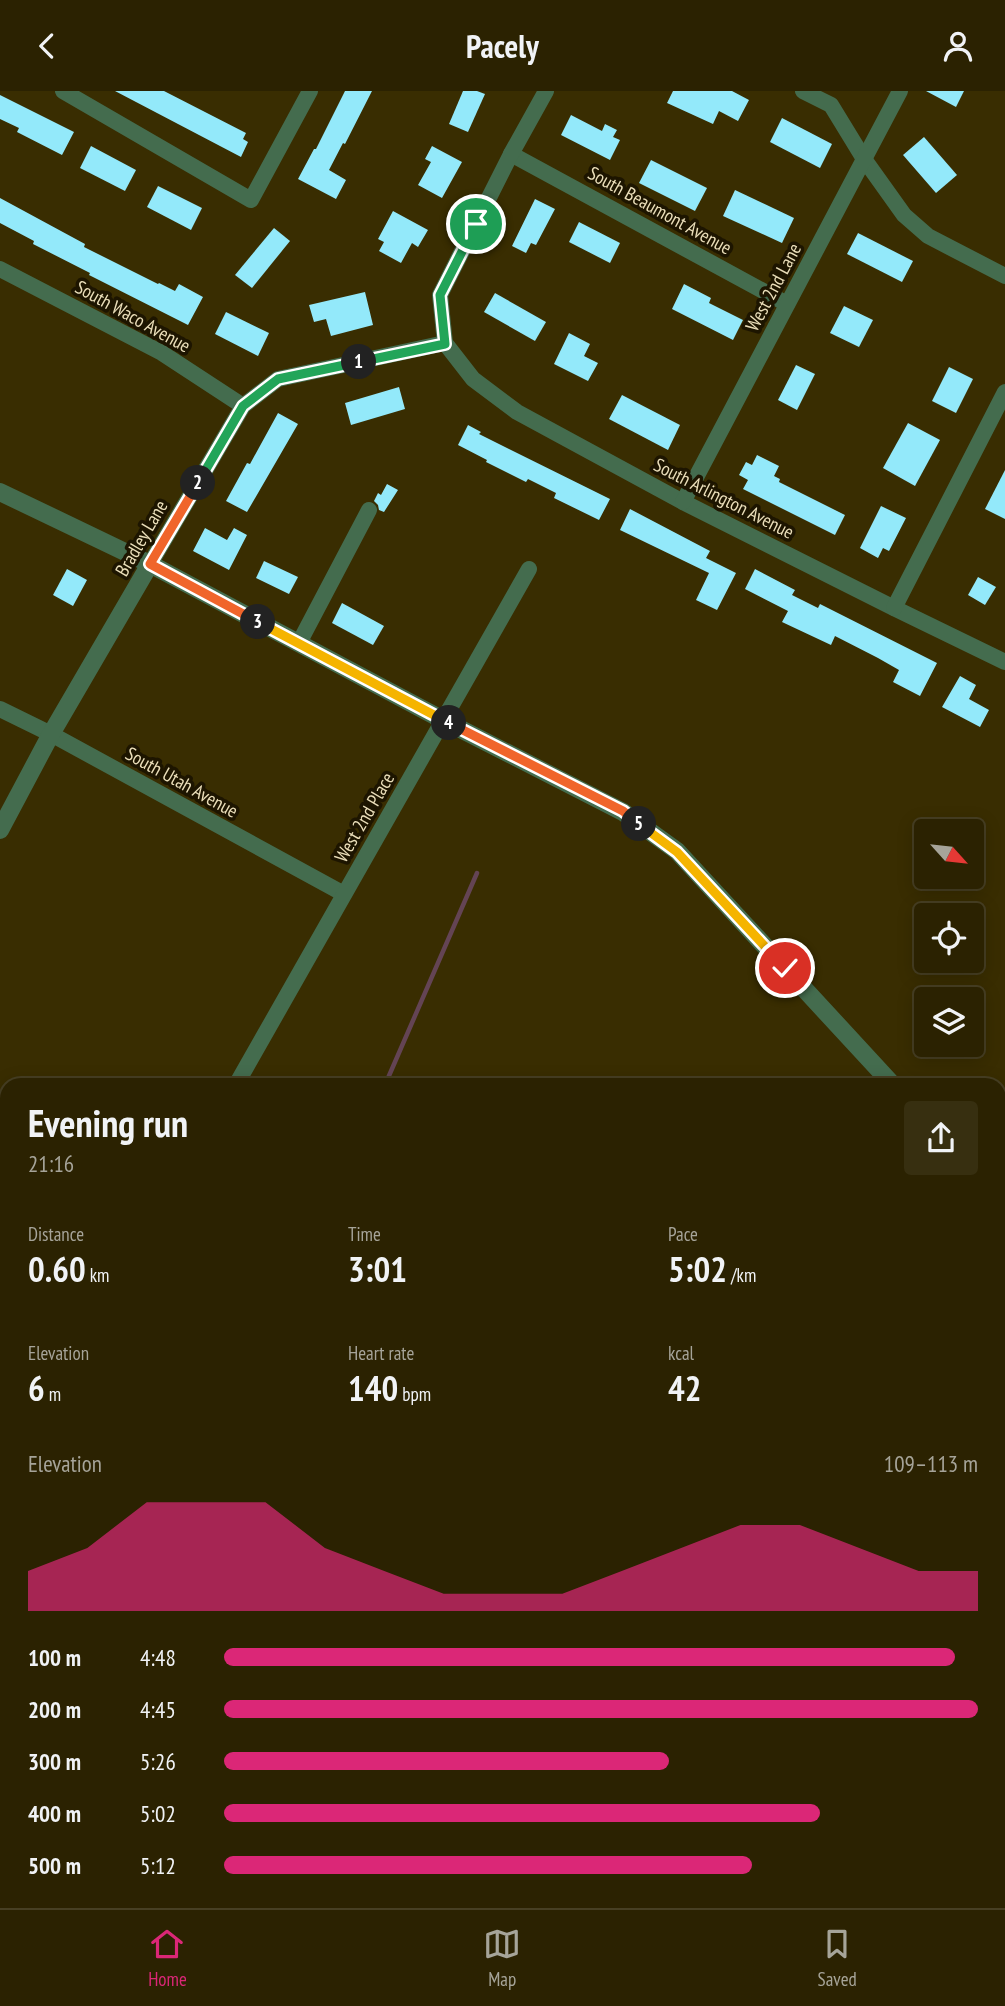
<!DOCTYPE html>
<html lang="en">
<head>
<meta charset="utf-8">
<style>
  :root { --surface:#2b2201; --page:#372f10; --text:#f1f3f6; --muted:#a6a499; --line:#473f23; --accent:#db2777 }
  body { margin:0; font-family:"PT Sans Narrow",sans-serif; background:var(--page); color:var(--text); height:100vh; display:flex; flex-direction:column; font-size:26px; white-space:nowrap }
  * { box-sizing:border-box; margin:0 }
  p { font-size:23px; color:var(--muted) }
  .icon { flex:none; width:38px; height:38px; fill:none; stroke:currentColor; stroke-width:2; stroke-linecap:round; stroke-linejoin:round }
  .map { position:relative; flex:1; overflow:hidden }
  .sheet { position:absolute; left:0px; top:987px; width:1006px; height:831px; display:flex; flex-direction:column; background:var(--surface); border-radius:21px 21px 0 0; box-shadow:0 4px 18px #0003,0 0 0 2px var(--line) }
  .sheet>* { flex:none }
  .needle { width:46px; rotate:117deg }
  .fabs { position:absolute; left:914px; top:728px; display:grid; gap:14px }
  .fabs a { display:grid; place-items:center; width:70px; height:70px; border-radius:7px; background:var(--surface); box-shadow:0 4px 18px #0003,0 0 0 2px var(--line); font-size:35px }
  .pin { position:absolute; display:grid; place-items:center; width:60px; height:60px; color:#fff; margin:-30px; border:4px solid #fff; border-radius:50%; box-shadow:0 2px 7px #0007 }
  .km { position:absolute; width:35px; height:35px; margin:-18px; border-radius:50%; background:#222; color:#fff; font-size:19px; line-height:35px; text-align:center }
  .round { display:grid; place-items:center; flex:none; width:74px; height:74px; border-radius:7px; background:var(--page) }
  .summary { display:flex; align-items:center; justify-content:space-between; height:119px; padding:0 28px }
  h1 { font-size:38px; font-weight:800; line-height:52px }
  .metrics { display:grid; grid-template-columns:repeat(3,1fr); gap:10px; height:119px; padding:7px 28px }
  .metrics div { display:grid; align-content:center }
  .metrics b { font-size:35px; font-weight:800 }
  .metrics small { font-size:19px; font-weight:400 }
  .metrics p { font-size:19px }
  .chart { height:196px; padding:14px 28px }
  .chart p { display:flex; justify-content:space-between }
  .chart svg { width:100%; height:126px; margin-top:7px; fill:var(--accent); opacity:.7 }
  ul { padding:0 28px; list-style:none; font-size:23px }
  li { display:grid; grid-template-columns:112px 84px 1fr; align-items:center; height:52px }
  li i { height:18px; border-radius:9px; background:var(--accent) }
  header { display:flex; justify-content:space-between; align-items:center; height:91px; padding:0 28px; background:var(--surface); font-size:32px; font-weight:800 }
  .tab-bar { display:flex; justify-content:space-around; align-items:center; height:98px; border-top:2px solid var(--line); background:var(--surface); font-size:19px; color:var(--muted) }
  .tab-bar a { display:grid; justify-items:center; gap:4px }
  .tab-bar .selected { color:var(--accent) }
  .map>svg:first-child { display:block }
</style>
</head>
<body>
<header><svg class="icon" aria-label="back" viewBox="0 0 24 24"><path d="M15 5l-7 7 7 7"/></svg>Pacely<svg class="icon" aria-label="person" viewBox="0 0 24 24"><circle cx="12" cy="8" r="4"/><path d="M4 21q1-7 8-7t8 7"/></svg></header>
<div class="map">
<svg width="1005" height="1817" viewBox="0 0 1005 1817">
  <rect width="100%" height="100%" fill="#392d01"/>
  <polygon fill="#423401" points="537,1811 793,1811 798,1817 531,1817"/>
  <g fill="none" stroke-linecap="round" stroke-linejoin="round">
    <g stroke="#644454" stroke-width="4.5">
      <polyline points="385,994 477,782"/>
      <polyline points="31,1817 33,1811"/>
    </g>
  </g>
  <g fill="#93e9fa">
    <polygon points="115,0 164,0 246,42 243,48 248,51 241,66"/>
    <polygon points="345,0 372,0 345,53 343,52 329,79 346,89 336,108 298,88 314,58 316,58"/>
    <polygon points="463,0 477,0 485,3 468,41 449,33"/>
    <polygon points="673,0 732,0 749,9 738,30 719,20 713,33 667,12"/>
    <polygon points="926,0 964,0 956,16"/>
    <polygon points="0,4 74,41 62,64 17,41 19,37 0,28"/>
    <polygon points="571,24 602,40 605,33 617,39 613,46 620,49 610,69 561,44"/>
    <polygon points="782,27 832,53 820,77 770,51"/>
    <polygon points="924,46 957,84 936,102 903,64"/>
    <polygon points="91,55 136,79 125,100 80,77"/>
    <polygon points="432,55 462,71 442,107 418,94 431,71 425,68"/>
    <polygon points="651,69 707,97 695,120 639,92"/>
    <polygon points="158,95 202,117 191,139 147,116"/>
    <polygon points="735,99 794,127 782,152 723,125"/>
    <polygon points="0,107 85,153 84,156 158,193 159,192 175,200 179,193 203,206 188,234 89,184 90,182 33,153 34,150 0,132"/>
    <polygon points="535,108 555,118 536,154 531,152 526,162 512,155"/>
    <polygon points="393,120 428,139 418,156 412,152 401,172 379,160 384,151 378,148"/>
    <polygon points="579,131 620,152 610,172 569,151"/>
    <polygon points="274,137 290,150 252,197 235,184"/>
    <polygon points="858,142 913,170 902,191 847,163"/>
    <polygon points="684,193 711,207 709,212 743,229 733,249 672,218"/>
    <polygon points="365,201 373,234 331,245 326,228 314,231 309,214"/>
    <polygon points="495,202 546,231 535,250 484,221"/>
    <polygon points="844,215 873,229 859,256 830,242"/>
    <polygon points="226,221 269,242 258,265 215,243"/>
    <polygon points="569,242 590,253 584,265 598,272 588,290 554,273"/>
    <polygon points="796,274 815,283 797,319 778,309"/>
    <polygon points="949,276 973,288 956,322 932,310"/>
    <polygon points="399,296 405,318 351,334 345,312"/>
    <polygon points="622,304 680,334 668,359 609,328"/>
    <polygon points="278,322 298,333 247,421 226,410 247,372 250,373"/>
    <polygon points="908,332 940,349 915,395 883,377"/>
    <polygon points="468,334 481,341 479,343 610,408 599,429 554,407 556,402 528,388 526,391 486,371 487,369 458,354"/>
    <polygon points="757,364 779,375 774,385 780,388 779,391 845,424 835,444 743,398 748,389 739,384 746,371 752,374"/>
    <polygon points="1005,379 1005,428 985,418"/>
    <polygon points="387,393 398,399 384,421 379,419 378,414 374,410 378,402 381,404"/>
    <polygon points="881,415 906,427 889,460 883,457 878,467 860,457"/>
    <polygon points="630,418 710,460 706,467 736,482 717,519 696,509 709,482 620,439"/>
    <polygon points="205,437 227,449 234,437 247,444 229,479 193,460"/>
    <polygon points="264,470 298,486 289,503 256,487"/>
    <polygon points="67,478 87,489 73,515 53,504"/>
    <polygon points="755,478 795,499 792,504 818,517 820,513 937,572 920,605 893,591 899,579 878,567 835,545 831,554 782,531 788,520 745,498"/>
    <polygon points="978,486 996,496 985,514 968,504"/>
    <polygon points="342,512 384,535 373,554 332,532"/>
    <polygon points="960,585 976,594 969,608 989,619 980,636 942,616"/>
  </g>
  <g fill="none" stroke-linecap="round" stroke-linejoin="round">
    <g stroke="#446c4e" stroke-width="8">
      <polyline points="867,1811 872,1817"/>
      <polyline points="927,1811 932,1817"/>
    </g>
    <g stroke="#446c4e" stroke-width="16">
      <polyline points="63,0 251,109 310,0"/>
      <polyline points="803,0 831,14 864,68 904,124 928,145 1005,185"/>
      <polyline points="511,63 787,213"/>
      <polyline points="0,178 162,262 243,315"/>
      <polyline points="445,252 473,288 517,321 683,411 894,517 1005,571"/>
      <polyline points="445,252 440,204 511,63 546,0"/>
      <polyline points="683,411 900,0"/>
      <polyline points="150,473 243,315 278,288 445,252"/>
      <polyline points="894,517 1005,301"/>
      <polyline points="299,552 369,419"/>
      <polyline points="0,618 51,643 344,803"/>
      <polyline points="236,994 529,478"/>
      <polyline points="0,1041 7,1045"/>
      <polyline points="0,1351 7,1355"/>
      <polyline points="999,1402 1005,1408"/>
      <polyline points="0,1575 7,1578"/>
      <polyline points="999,1619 1005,1614"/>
      <polyline points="0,1646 7,1632"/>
      <polyline points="999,1678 1005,1681"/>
      <polyline points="260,1811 266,1817"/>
      <polyline points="808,1811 813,1817"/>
      <polyline points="162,1817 168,1811"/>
    </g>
    <g stroke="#446c4e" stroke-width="18">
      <polyline points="0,401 150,473 443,629 623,721 677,760 893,994"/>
      <polyline points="0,739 51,643 150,473"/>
      <polyline points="999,1109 1005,1115"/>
    </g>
    <g stroke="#51a96c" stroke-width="18">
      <polyline points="999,1328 1005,1322"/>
      <polyline points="473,1817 479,1811"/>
    </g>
  </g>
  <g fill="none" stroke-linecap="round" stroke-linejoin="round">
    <defs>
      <polyline id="split-1" points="359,271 445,253 440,204 476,133"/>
      <polyline id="split-2" points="198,392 243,315 278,288 359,271"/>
      <polyline id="split-3" points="198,392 150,473 258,531"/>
      <polyline id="split-4" points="258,531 449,632"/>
      <polyline id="split-5" points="449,632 623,720 639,733"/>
      <polyline id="split-6" points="639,733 677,761 785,877"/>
    </defs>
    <use href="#split-1" stroke="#fff" stroke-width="14"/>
    <use href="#split-2" stroke="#fff" stroke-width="14"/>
    <use href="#split-3" stroke="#fff" stroke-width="14"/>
    <use href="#split-4" stroke="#fff" stroke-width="14"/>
    <use href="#split-5" stroke="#fff" stroke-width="14"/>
    <use href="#split-6" stroke="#fff" stroke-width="14"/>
    <use href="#split-1" stroke="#22a559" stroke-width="9"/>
    <use href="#split-2" stroke="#22a559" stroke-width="9"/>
    <use href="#split-3" stroke="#f0652b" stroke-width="9"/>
    <use href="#split-4" stroke="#f5b400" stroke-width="9"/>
    <use href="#split-5" stroke="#f0652b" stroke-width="9"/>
    <use href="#split-6" stroke="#f5b400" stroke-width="9"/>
  </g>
  <g text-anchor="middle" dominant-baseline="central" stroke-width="7" stroke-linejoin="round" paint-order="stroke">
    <g font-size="19" fill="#eadeb9" stroke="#1d1500">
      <text transform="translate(660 119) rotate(29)">South Beaumont Avenue</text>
      <text transform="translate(773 196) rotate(-62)">West 2nd Lane</text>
      <text transform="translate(133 225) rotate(29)">South Waco Avenue</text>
      <text transform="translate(724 407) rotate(27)">South Arlington Avenue</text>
      <text transform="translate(141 447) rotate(-60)">Bradley Lane</text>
      <text transform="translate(182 691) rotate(29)">South Utah Avenue</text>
      <text transform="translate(364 726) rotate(-60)">West 2nd Place</text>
    </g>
  </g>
</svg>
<div class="fabs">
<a><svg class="needle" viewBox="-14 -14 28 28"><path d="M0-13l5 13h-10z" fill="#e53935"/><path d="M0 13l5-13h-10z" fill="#a6a499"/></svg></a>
<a><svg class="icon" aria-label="locate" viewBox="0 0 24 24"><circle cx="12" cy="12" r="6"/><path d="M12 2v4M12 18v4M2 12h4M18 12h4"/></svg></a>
<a><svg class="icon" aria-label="layers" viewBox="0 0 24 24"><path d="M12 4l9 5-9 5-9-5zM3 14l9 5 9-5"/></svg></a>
</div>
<div class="pin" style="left:476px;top:133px;background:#1e9e55"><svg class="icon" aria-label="arrive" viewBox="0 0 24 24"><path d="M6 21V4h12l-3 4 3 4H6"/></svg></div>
<div class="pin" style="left:785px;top:877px;background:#d93025"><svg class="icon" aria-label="check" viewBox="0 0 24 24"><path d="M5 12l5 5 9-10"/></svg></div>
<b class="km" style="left:359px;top:271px">1</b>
<b class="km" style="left:198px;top:392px">2</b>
<b class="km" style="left:258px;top:531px">3</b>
<b class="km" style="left:449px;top:632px">4</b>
<b class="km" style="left:639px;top:733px">5</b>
<section class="sheet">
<div class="summary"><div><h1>Evening run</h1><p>21:16</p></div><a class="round"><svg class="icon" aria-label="share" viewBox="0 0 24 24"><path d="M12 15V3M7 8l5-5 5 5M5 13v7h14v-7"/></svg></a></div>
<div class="metrics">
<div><p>Distance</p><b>0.60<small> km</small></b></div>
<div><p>Time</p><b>3:01</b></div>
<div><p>Pace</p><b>5:02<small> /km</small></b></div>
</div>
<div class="metrics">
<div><p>Elevation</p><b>6<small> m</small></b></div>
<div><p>Heart rate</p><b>140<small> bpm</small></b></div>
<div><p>kcal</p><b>42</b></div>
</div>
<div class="chart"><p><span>Elevation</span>109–113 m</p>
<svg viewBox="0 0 160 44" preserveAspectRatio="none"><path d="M0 44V30L10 22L20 6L30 6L40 6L50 22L60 30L70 38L80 38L90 38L100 30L110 22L120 14L130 14L140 22L150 30L160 30V44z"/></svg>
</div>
<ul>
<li><b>100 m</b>4:48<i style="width:97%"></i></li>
<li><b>200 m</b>4:45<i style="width:100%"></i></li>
<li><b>300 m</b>5:26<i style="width:59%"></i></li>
<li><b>400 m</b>5:02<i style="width:79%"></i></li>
<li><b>500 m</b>5:12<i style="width:70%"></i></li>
</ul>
</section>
</div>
<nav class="tab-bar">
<a class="selected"><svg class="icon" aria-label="home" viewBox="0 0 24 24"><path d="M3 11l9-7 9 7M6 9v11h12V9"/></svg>Home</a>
<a><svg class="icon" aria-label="map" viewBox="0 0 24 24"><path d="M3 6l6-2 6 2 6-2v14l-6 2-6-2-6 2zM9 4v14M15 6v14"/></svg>Map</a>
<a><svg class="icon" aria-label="saved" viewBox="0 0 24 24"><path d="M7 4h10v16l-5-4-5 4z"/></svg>Saved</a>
</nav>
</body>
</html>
